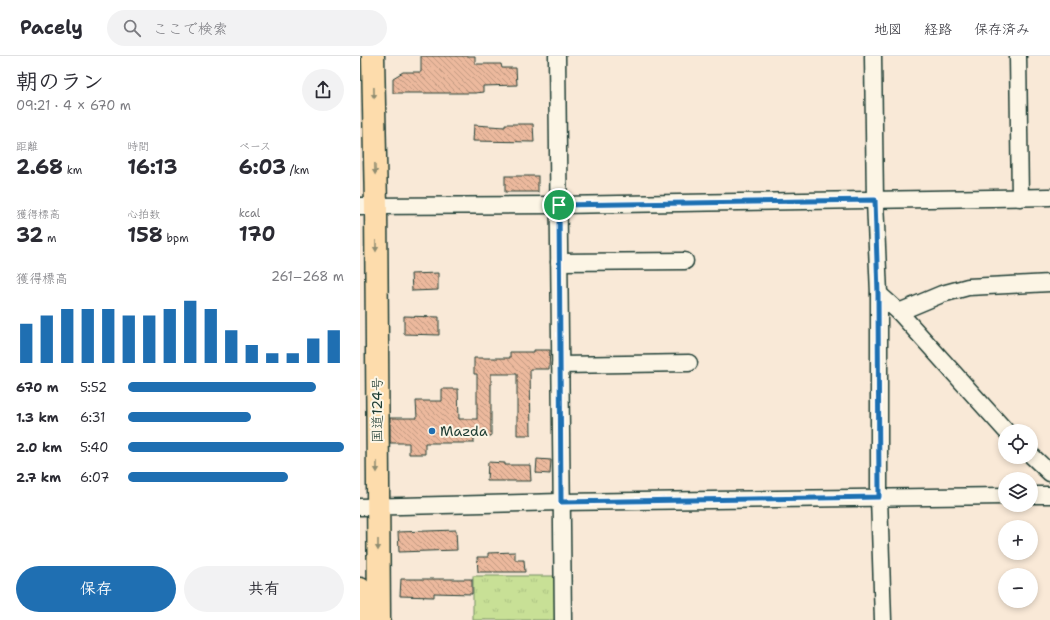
<!DOCTYPE html>
<html lang="ja">
<head>
<meta charset="utf-8">
<style>
  :root { --surface:#fff; --page:#f2f2f3; --text:#2b2b33; --muted:#7c7c81; --line:#e1e1e2; --accent:#1f6fb2 }
  body { margin:0; font-family:"Shantell Sans","Klee One",sans-serif; background:var(--page); color:var(--text); height:100vh; display:flex; flex-direction:column; font-size:15px; white-space:nowrap }
  * { box-sizing:border-box; margin:0 }
  p { font-size:13px; color:var(--muted) }
  .icon { flex:none; width:22px; height:22px; fill:none; stroke:currentColor; stroke-width:2; stroke-linecap:round; stroke-linejoin:round }
  .map { position:relative; flex:1; overflow:hidden }
  .details { display:flex; flex-direction:column; background:var(--surface); width:360px }
  .details>* { flex:none }
  .tools { position:absolute; left:638px; top:368px; display:grid; gap:8px }
  .tools a { display:grid; place-items:center; width:40px; height:40px; border-radius:50%; background:var(--surface); box-shadow:0 2px 6px #0003; font-size:20px }
  .pin { position:absolute; display:grid; place-items:center; width:34px; height:34px; color:#fff; margin:-17px; border:2px solid #fff; border-radius:50%; box-shadow:0 1px 4px #0007 }
  .round { display:grid; place-items:center; flex:none; width:42px; height:42px; border-radius:21px; background:var(--page) }
  .headline { display:flex; align-items:center; justify-content:space-between; height:68px; padding:0 16px }
  h1 { font-size:22px; font-weight:700; line-height:30px }
  .metrics { display:grid; grid-template-columns:repeat(3,1fr); gap:6px; height:68px; padding:4px 16px }
  .metrics div { display:grid; align-content:center }
  .metrics b { font-size:20px; font-weight:700 }
  .metrics small { font-size:11px; font-weight:400 }
  .metrics p { font-size:11px }
  .chart { height:112px; padding:8px 16px }
  .chart p { display:flex; justify-content:space-between }
  .chart svg { width:100%; height:72px; margin-top:4px; stroke:var(--accent); stroke-width:6 }
  .primary-button { display:flex; gap:8px; margin-top:auto; padding:8px 16px }
  .primary-button a { flex:1; height:46px; border-radius:24px; background:var(--accent); color:#fff; font-size:16px; font-weight:700; line-height:46px; text-align:center }
  .primary-button a+a { background:var(--page); color:var(--text) }
  ul { padding:0 16px; list-style:none; font-size:13px }
  li { display:grid; grid-template-columns:64px 48px 1fr; align-items:center; height:30px }
  li i { height:10px; border-radius:5px; background:var(--accent) }
  header { display:flex; align-items:center; gap:24px; box-sizing:border-box; height:56px; padding:0 20px; background:var(--surface); border-bottom:1px solid var(--line) }
  header strong { font-size:19px }
  nav { display:flex; gap:22px; margin-inline-start:auto; font-size:14px }
  .search { width:280px; height:36px; background:var(--page); display:flex; align-items:center; gap:10px; box-sizing:border-box; padding:0 14px; border-radius:22px; color:var(--muted); font-size:15px }
  main { display:flex; flex:1; min-height:0 }
  .map>svg:first-child { display:block }
</style>
</head>
<body>
<header>
<strong>Pacely</strong>
<div class="search"><svg class="icon" aria-label="search" viewBox="0 0 24 24"><circle cx="10" cy="10" r="6"/><path d="M15 15l6 6"/></svg>ここで検索</div>
<nav><a>地図</a><a>経路</a><a>保存済み</a></nav>
</header>
<main>
<section class="details">
<div class="headline"><div><h1>朝のラン</h1><p>09:21 · 4 × 670 m</p></div><a class="round"><svg class="icon" aria-label="share" viewBox="0 0 24 24"><path d="M12 15V3M7 8l5-5 5 5M5 13v7h14v-7"/></svg></a></div>
<div class="metrics">
<div><p>距離</p><b>2.68<small> km</small></b></div>
<div><p>時間</p><b>16:13</b></div>
<div><p>ペース</p><b>6:03<small> /km</small></b></div>
</div>
<div class="metrics">
<div><p>獲得標高</p><b>32<small> m</small></b></div>
<div><p>心拍数</p><b>158<small> bpm</small></b></div>
<div><p>kcal</p><b>170</b></div>
</div>
<div class="chart"><p><span>獲得標高</span>261–268 m</p>
<svg viewBox="0 0 160 44" preserveAspectRatio="none"><path d="M5 44V20M15 44V15M25 44V11M35 44V11M45 44V11M55 44V15M65 44V15M75 44V11M85 44V6M95 44V11M105 44V24M115 44V33M125 44V38M135 44V38M145 44V29M155 44V24"/></svg>
</div>
<ul>
<li><b>670 m</b>5:52<i style="width:87%"></i></li>
<li><b>1.3 km</b>6:31<i style="width:57%"></i></li>
<li><b>2.0 km</b>5:40<i style="width:100%"></i></li>
<li><b>2.7 km</b>6:07<i style="width:74%"></i></li>
</ul>
<div class="primary-button"><a>保存</a><a>共有</a></div>
</section>
<div class="map">
<svg width="690" height="564" viewBox="0 0 690 564">
  <defs>
    <pattern id="grass-tufts" width="24" height="20" patternUnits="userSpaceOnUse"><rect width="24" height="20" fill="#c8e096"/><path d="M3 7l-1-3M5 7V3M7 7l1-3M15 17l-1-3M17 17v-4M19 17l1-3" fill="none" stroke="#abc182"/></pattern>
    <pattern id="building-back-hatch" width="6" height="6" patternUnits="userSpaceOnUse"><rect width="6" height="6" fill="#ecb99d"/><path d="M-1 5l2 2M0 0l6 6M5-1l2 2" fill="none" stroke="#bf9881"/></pattern>
  </defs>
  <rect width="100%" height="100%" fill="#f9e9d7"/>
  <filter id="ink" filterUnits="userSpaceOnUse"><feTurbulence type="fractalNoise" baseFrequency=".025" numOctaves="2"/><feDisplacementMap in="SourceGraphic" scale="8" xChannelSelector="R" yChannelSelector="G"/><feConvolveMatrix kernelMatrix="1 2 1 2 8 2 1 2 1" color-interpolation-filters="sRGB"/></filter>
  <g filter="url(#ink)">
    <rect fill="url(#grass-tufts)" stroke="#748e65" x="113" y="520" width="83" height="44"/>
    <g fill="url(#building-back-hatch)" stroke="#1f3d34">
      <polygon points="61,0 115,0 115,8 141,8 142,12 156,12 157,29 123,30 123,36 115,37 33,37 33,22 43,16 61,16"/>
      <polygon points="145,68 173,68 174,86 113,85 114,69 145,71"/>
      <rect x="145" y="120" width="33" height="16"/>
      <polygon points="78,217 78,234 52,235 51,218"/>
      <polygon points="44,260 79,261 79,279 44,278"/>
      <polygon points="174,294 190,294 189,313 170,313 171,379 157,379 157,318 131,318 131,380 114,380 114,387 65,387 65,398 49,398 49,387 30,387 30,362 57,362 56,345 82,345 82,333 98,333 99,363 117,363 117,318 114,318 114,302 150,302 150,296 174,296"/>
      <polygon points="177,403 191,404 190,418 176,417"/>
      <polygon points="128,406 145,407 145,409 170,409 171,425 127,425"/>
      <polygon points="96,474 97,494 39,496 38,476"/>
      <polygon points="155,496 155,504 164,504 165,516 118,516 117,501 128,501 128,497"/>
      <polygon points="41,523 112,523 112,538 74,537 74,541 40,540"/>
    </g>
    <g fill="none" stroke-linecap="round" stroke-linejoin="round">
      <defs>
        <g id="minor">
          <polyline points="197,0 203,564"/>
          <polyline points="513,0 515,145 519,238 519,441 523,564"/>
          <polyline points="658,0 660,142"/>
          <polyline points="0,150 199,149 690,141"/>
          <polyline points="199,206 325,205"/>
          <polyline points="519,238 539,256 646,375"/>
          <polyline points="539,256 582,238 608,231 690,227"/>
          <polyline points="200,309 329,307"/>
          <polyline points="671,399 690,417"/>
          <polyline points="671,439 690,439"/>
          <polyline points="0,451 201,446 645,440"/>
        </g>
        <g id="highway">
          <polyline points="13,0 16,151 19,564"/>
          <polyline points="0,533 0,564"/>
        </g>
      </defs>
      <use href="#minor" stroke="#1f3d34" stroke-width="19"/>
      <use href="#highway" stroke="#1f3d34" stroke-width="25"/>
      <use href="#minor" stroke="#fcf5e5" stroke-width="16"/>
      <use href="#highway" stroke="#fddcac" stroke-width="22"/>
    </g>
    <defs><path id="oneway-solid" d="M-6-.8H1V-3.2L6.5 0L1 3.2V.8H-6Z"/></defs>
    <g fill="#8e8c70">
      <use href="#oneway-solid" transform="translate(14 37) rotate(89)"/>
      <use href="#oneway-solid" transform="translate(15 113) rotate(89)"/>
      <use href="#oneway-solid" transform="translate(16 190) rotate(90)"/>
      <use href="#oneway-solid" transform="translate(17 411) rotate(90)"/>
      <use href="#oneway-solid" transform="translate(18 489) rotate(90)"/>
    </g>
  </g>
  <g fill="none" stroke-linecap="round" stroke-linejoin="round" filter="url(#ink)">
    <defs>
      <polygon id="route" points="515,144 518,238 519,441 201,446 199,149"/>
    </defs>
    <use href="#route" stroke="#fff" stroke-width="8"/>
    <use href="#route" stroke="#1f6fb2" stroke-width="5"/>
  </g>
  <circle fill="#1f6fb2" stroke="#fcf5e5" stroke-width="1.5" cx="72" cy="375" r="4"/>
  <g text-anchor="middle" dominant-baseline="central" stroke-width="4" stroke-linejoin="round" paint-order="stroke">
    <g font-size="14" fill="#1f3d34" stroke="#fcf5e5">
      <text transform="translate(17 354) rotate(-90)">国道124号</text>
    </g>
    <g font-size="14" fill="#1f3d34" stroke="#fcf5e5" text-anchor="start">
      <text x="80" y="375">Mazda</text>
    </g>
  </g>
</svg>
<div class="tools">
<a><svg class="icon" aria-label="locate" viewBox="0 0 24 24"><circle cx="12" cy="12" r="6"/><path d="M12 2v4M12 18v4M2 12h4M18 12h4"/></svg></a>
<a><svg class="icon" aria-label="layers" viewBox="0 0 24 24"><path d="M12 4l9 5-9 5-9-5zM3 14l9 5 9-5"/></svg></a>
<a>+</a>
<a>−</a>
</div>
<div class="pin" style="left:199px;top:149px;background:#1e9e55"><svg class="icon" aria-label="arrive" viewBox="0 0 24 24"><path d="M6 21V4h12l-3 4 3 4H6"/></svg></div>
</div>
</main>
</body>
</html>
